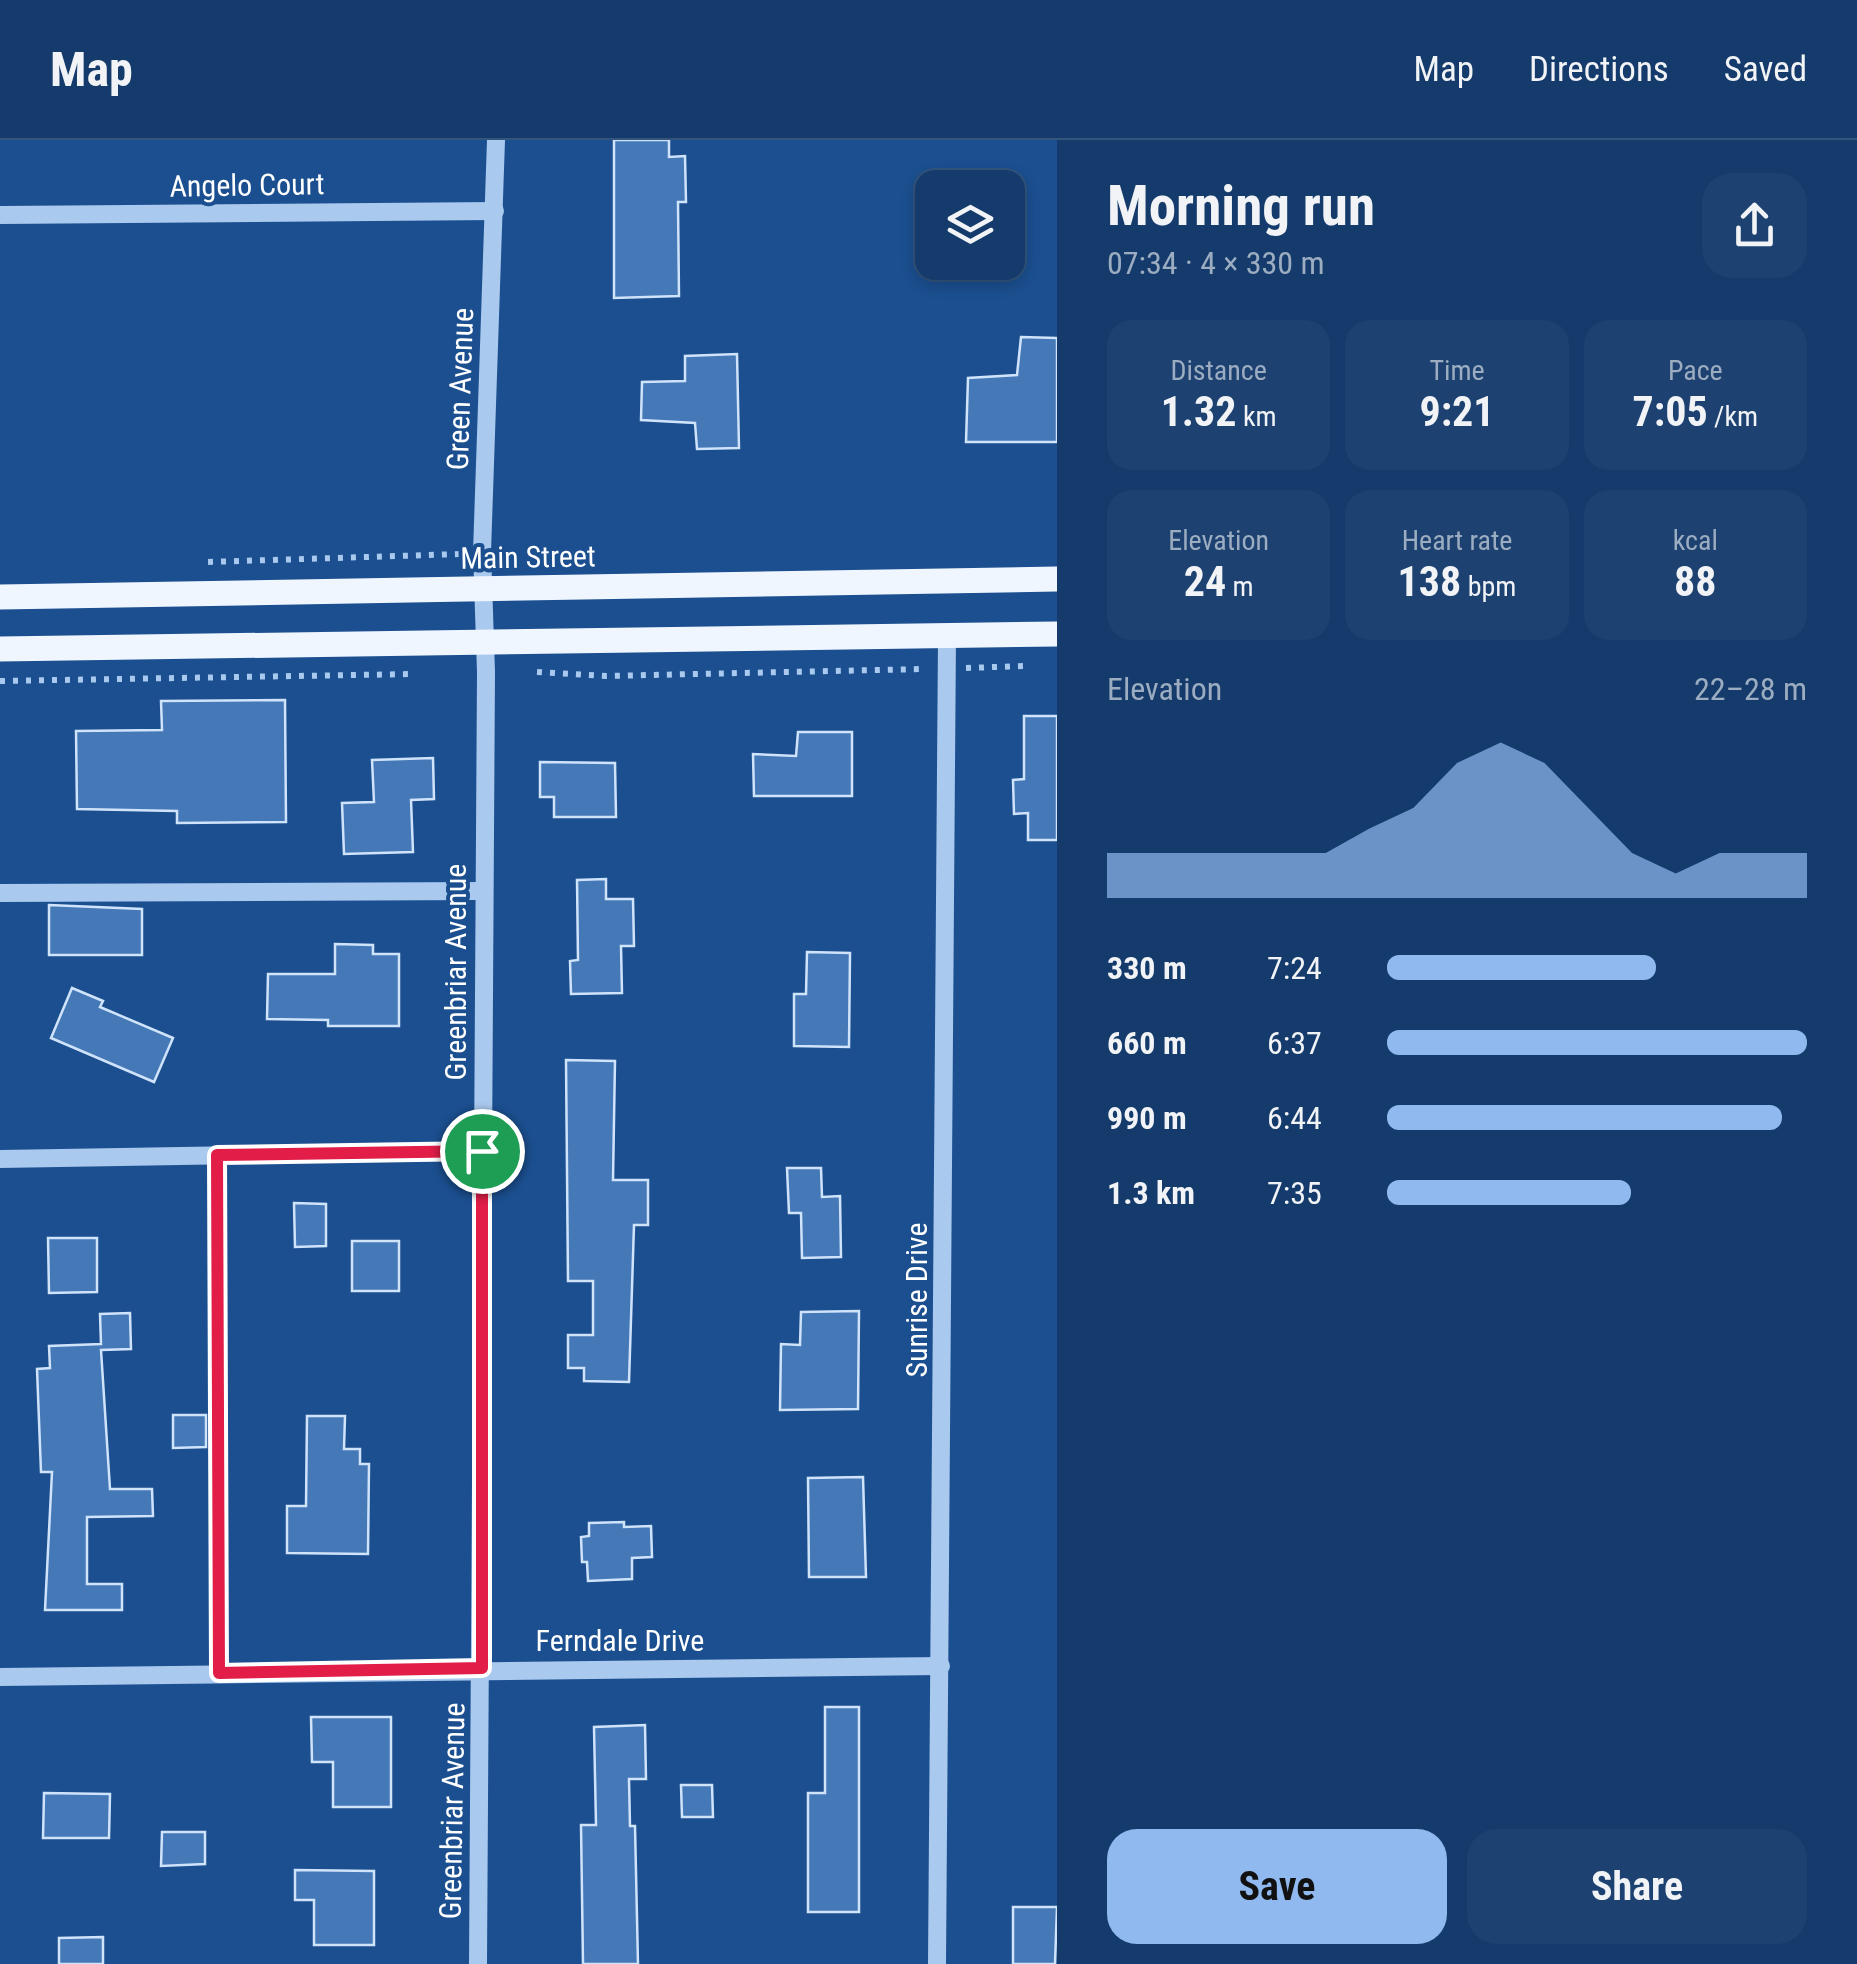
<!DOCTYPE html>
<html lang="en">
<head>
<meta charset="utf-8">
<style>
  :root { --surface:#143b6b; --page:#1d4271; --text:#f1f3f6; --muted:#9dadc1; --line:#33557e; --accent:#90b9f0 }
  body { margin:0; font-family:"Roboto Condensed",sans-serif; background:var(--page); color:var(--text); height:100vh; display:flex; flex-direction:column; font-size:38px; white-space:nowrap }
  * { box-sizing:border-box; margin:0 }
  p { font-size:32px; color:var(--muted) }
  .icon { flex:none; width:55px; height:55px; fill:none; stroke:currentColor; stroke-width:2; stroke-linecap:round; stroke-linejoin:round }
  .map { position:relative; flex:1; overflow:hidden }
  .sheet { display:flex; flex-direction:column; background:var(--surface); width:800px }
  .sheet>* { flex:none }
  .tools { position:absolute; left:915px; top:30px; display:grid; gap:20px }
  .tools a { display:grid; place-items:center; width:110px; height:110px; border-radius:20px; background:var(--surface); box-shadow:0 5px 15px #0003,0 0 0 2px var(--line); font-size:50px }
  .pin { position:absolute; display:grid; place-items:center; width:85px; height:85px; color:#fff; margin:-42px; border:5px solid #fff; border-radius:50%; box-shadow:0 2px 10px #0007 }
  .round { display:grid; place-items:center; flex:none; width:105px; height:105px; border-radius:30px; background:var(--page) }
  .summary { display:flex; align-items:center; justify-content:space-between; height:170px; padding:0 50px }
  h1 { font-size:55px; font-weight:700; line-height:75px }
  .figures { display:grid; grid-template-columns:repeat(3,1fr); gap:15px; height:170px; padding:10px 50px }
  .figures div { display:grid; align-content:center; border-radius:25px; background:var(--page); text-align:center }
  .figures b { font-size:42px; font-weight:700 }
  .figures small { font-size:28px; font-weight:400 }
  .figures p { font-size:28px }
  .chart { height:280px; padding:20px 50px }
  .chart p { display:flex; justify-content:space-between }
  .chart svg { width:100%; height:180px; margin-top:10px; fill:var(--accent); opacity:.7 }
  .button { display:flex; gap:20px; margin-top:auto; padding:20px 50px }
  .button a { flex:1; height:115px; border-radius:30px; background:var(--accent); color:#111; font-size:40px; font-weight:700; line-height:115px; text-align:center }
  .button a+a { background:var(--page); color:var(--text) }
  ul { padding:0 50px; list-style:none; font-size:32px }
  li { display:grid; grid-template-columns:160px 120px 1fr; align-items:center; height:75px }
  li i { height:25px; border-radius:12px; background:var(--accent) }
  header { display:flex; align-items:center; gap:60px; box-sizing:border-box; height:140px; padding:0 50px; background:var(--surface); border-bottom:2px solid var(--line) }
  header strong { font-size:48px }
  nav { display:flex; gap:55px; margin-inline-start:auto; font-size:35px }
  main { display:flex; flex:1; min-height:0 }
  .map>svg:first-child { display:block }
</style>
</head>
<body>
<header>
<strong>Map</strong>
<nav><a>Map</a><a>Directions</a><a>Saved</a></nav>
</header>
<main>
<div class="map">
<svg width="1057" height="1824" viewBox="0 0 1057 1824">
  <rect width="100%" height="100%" fill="#1b4f8f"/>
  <g fill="#4478b7" stroke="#cfe3fa" stroke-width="2.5">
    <polygon points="614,0 669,0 669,17 685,16 686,62 678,62 679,156 614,158"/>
    <polygon points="1021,197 1057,198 1057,302 966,302 968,238 1017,235"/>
    <polygon points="737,214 739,308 697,309 695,283 641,280 642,242 685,241 685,216"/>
    <polygon points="285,560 286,682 177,683 177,671 77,669 76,591 162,590 161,561"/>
    <polygon points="1024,576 1057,576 1057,700 1028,700 1028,673 1014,674 1013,640 1024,639"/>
    <polygon points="798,592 852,592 852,656 754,656 753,614 796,616"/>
    <polygon points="433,618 434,659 411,660 413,712 344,714 342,663 374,662 372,620"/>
    <polygon points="540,622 615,623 616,677 554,677 554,657 540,657"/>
    <polygon points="606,739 606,759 633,759 634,806 621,806 622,853 571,854 570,821 578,820 577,740"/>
    <polygon points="49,765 142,769 142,815 49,815"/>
    <polygon points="335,804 373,805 373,814 399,814 399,886 328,886 328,880 267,879 268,834 335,834"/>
    <polygon points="807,812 850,813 849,907 794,906 794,854 806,854"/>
    <polygon points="72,848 103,861 100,867 173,898 154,942 51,898"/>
    <polygon points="566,920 615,921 613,1040 648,1040 648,1085 634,1085 629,1242 584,1241 584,1228 568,1228 568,1195 593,1195 593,1141 568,1141"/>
    <polygon points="787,1028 821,1028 822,1057 840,1056 841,1117 802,1118 801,1073 789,1073"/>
    <polygon points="294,1063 326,1064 326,1106 295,1107"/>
    <polygon points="48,1098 97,1098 97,1152 49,1153"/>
    <rect x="352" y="1101" width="47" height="50"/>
    <polygon points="859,1171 858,1269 780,1270 781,1204 800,1205 801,1172"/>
    <polygon points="130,1173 131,1209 101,1210 110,1349 152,1349 153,1376 87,1377 87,1444 122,1444 122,1470 45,1470 52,1332 41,1332 37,1229 50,1228 49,1206 101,1204 100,1174"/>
    <polygon points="173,1275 206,1275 206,1307 173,1308"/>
    <polygon points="307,1276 345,1276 344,1309 360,1309 360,1324 369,1324 368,1414 287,1413 287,1366 306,1366"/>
    <polygon points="863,1337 866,1437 809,1437 808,1338"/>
    <polygon points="624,1382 624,1387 651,1386 652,1417 632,1418 632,1439 588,1441 587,1422 582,1422 581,1397 589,1396 589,1383"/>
    <polygon points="825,1567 859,1567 859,1772 808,1772 808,1653 825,1653"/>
    <polygon points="311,1577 391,1577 391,1667 333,1667 333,1622 312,1622"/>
    <polygon points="645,1585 646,1639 629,1639 630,1686 635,1686 638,1824 583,1824 581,1685 596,1685 594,1587"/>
    <polygon points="681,1645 712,1645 713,1677 682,1677"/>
    <polygon points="44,1653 110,1654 109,1698 43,1698"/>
    <polygon points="162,1692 205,1692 205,1724 161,1726"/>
    <polygon points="295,1730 374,1731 374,1805 314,1805 314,1760 295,1760"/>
    <polygon points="1013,1767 1057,1767 1055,1824 1013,1824"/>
    <polygon points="103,1797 103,1824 59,1824 59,1798"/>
  </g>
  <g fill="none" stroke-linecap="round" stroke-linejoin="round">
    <g stroke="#a9c9ee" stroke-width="6" stroke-dasharray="5 8" stroke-linecap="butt">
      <polyline points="208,422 461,414"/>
      <polyline points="966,528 1024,526"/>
      <polyline points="537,532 606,536 924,529"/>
      <polyline points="0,541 414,534"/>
    </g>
    <g stroke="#a9c9ee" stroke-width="18">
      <polyline points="0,75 495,71"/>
      <polyline points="0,753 482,751"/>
      <polyline points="217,1015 219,1533"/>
      <polyline points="0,1019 482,1011"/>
      <polyline points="0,1537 941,1526"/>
      <polyline points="478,1824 486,532 482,412 496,0"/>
      <polyline points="937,1824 947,496"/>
    </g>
    <g stroke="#f0f6ff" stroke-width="25">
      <polyline points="0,457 1057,439"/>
      <polyline points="0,509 1057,494"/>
    </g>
  </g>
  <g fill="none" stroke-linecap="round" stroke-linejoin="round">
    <defs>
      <polygon id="route" points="482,1011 482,1528 219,1533 217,1015"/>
    </defs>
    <use href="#route" stroke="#fff" stroke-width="20"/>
    <use href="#route" stroke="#e11d48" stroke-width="12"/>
  </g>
  <g text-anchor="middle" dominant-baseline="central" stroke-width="8" stroke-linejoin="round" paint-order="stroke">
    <g font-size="30" fill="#fff" stroke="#1b4f8f">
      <text transform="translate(247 45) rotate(-1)">Angelo Court</text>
      <text transform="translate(460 249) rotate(-88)">Green Avenue</text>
      <text transform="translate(528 417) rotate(-1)">Main Street</text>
      <text transform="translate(455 832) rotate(-90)">Greenbriar Avenue</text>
      <text transform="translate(916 1160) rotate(-90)">Sunrise Drive</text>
      <text x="620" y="1500">Ferndale Drive</text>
      <text transform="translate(452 1671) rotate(-89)">Greenbriar Avenue</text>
    </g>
  </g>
</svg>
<div class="tools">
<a><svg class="icon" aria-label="layers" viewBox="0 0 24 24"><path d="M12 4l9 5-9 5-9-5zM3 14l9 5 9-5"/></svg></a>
</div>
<div class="pin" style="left:482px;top:1011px;background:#1e9e55"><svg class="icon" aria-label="arrive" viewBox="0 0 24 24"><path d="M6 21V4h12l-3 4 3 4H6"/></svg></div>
</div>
<section class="sheet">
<div class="summary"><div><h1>Morning run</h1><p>07:34 · 4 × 330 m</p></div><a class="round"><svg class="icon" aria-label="share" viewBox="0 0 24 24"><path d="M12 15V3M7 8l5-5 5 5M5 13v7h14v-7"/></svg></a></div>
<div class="figures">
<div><p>Distance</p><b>1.32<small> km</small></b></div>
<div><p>Time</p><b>9:21</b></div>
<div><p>Pace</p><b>7:05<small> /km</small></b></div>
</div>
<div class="figures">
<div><p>Elevation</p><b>24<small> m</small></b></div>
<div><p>Heart rate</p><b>138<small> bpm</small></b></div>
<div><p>kcal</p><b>88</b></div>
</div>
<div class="chart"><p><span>Elevation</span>22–28 m</p>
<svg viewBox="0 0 160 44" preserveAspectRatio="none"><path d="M0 44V33L10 33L20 33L30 33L40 33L50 33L60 27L70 22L80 11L90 6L100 11L110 22L120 33L130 38L140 33L150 33L160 33V44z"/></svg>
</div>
<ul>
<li><b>330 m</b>7:24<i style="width:64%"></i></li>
<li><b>660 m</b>6:37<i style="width:100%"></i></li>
<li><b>990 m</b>6:44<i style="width:94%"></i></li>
<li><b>1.3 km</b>7:35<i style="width:58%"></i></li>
</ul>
<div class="button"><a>Save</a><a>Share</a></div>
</section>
</main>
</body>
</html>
